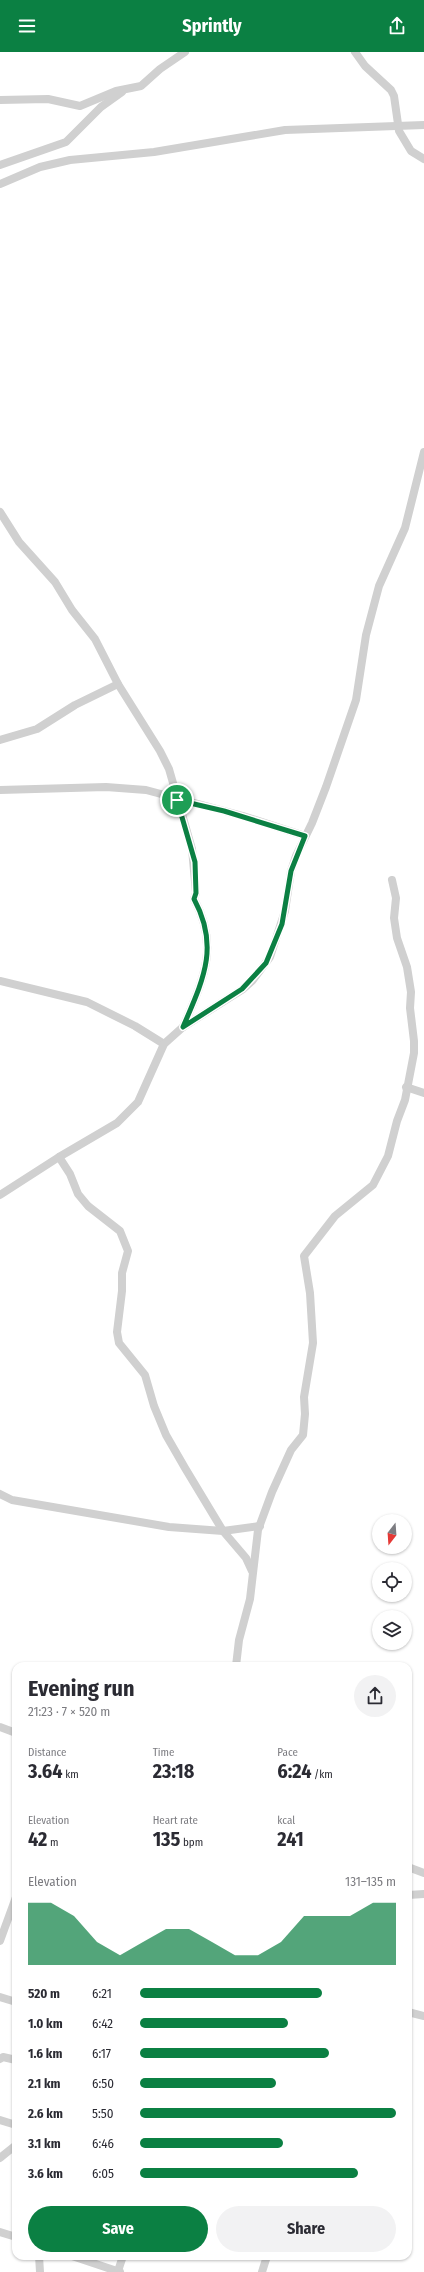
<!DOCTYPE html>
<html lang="en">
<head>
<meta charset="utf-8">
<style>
  :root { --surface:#fff; --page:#f2f2f3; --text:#2b2b33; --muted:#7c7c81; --accent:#0b8043 }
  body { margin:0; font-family:"Fira Sans Condensed",sans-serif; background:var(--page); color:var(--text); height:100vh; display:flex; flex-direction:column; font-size:15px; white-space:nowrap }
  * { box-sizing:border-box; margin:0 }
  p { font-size:13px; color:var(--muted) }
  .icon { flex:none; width:22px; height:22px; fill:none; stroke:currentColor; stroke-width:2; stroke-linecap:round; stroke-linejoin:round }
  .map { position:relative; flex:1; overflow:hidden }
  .drawer { position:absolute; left:12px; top:1610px; width:400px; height:598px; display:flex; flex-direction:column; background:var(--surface); border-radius:12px; box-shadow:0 1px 3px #0004 }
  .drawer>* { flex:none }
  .needle { width:26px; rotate:197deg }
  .tools { position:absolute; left:372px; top:1462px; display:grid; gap:8px }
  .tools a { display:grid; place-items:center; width:40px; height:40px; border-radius:50%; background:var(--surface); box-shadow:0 1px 3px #0004; font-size:20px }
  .pin { position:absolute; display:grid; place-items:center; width:34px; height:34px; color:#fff; margin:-17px; border:2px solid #fff; border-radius:50%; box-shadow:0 1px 4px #0007 }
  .round { display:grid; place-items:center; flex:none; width:42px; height:42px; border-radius:21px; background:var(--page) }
  .overview { display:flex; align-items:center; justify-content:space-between; height:68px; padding:0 16px }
  h1 { font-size:22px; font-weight:700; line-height:30px }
  .metrics { display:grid; grid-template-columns:repeat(3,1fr); gap:6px; height:68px; padding:4px 16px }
  .metrics div { display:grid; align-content:center }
  .metrics b { font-size:20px; font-weight:700 }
  .metrics small { font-size:11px; font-weight:400 }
  .metrics p { font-size:11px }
  .chart { height:112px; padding:8px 16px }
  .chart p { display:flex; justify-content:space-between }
  .chart svg { width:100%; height:72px; margin-top:4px; fill:var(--accent); opacity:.7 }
  .action { display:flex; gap:8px; margin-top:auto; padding:8px 16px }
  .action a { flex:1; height:46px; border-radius:24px; background:var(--accent); color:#fff; font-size:16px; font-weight:700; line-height:46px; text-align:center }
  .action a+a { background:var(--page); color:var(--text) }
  ul { padding:0 16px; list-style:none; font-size:13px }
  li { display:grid; grid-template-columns:64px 48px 1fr; align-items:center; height:30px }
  li i { height:10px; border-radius:5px; background:var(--accent) }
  header { display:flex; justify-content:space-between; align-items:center; height:52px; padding:0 16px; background:var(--accent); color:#fff; font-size:18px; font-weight:700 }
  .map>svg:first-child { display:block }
</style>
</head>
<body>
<header><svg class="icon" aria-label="menu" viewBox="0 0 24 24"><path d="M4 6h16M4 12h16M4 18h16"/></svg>Sprintly<svg class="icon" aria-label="share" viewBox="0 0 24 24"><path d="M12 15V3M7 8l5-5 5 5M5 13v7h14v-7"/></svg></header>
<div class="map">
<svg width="424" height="2220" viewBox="0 0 424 2220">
  <rect width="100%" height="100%" fill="#fff"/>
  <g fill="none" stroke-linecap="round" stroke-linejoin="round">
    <g stroke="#d0d0d0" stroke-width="8">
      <polyline points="355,0 365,14 391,38 394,44 399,79 411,99 424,107"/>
      <polyline points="0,48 48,47 80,54 116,39 141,34 160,17 185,0"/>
      <polyline points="0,113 66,90 101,55 122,40"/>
      <polyline points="0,132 40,115 70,108 154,100 285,78 424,73"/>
      <path d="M0 460 19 490 55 530 72 558 95 587 118 632 160 699 169 717 192 797 196 841 194 847C220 895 203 928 183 975"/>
      <polyline points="0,688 37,677 75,653 118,632"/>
      <polyline points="0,738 106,735 146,738 243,764 305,784"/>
      <polyline points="0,929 87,950 135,974 164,992"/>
      <polyline points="406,1035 424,1041"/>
      <polyline points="59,1105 70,1122 78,1142 88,1154 120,1179 128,1199 122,1221 122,1239 117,1280 119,1291 145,1323 154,1354 166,1383 185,1416 223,1479 246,1506 252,1519"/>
      <polyline points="0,1143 59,1105 117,1071 138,1050 164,992 183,975 243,937 252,929 270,905 285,859 291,819 296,804 312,771 326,735 356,648 366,583 379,534 405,476 424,400"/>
      <polyline points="0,1442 12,1448 169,1475 223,1479 260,1474"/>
      <polyline points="236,1614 239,1588 250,1547 258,1478 272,1440 291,1398 303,1383 305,1362 304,1345 313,1291 310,1241 304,1204 335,1164 373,1133 388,1104 397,1069 405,1048 414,1001 414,989 410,956 411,940 407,915 397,886 394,866 396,846 392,828"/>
      <polyline points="0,1675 16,1681"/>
      <polyline points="408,1815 424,1821"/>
      <polyline points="408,1843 424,1842"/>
      <polyline points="0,1889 16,1845"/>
      <polyline points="0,1945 16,1950"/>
      <polyline points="408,1960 424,1964"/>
      <polyline points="0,2007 3,2005 16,2008"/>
      <polyline points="0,2068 16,2073"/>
      <polyline points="0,2106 16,2093"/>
      <polyline points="0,2180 16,2185"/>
      <polyline points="39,2204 40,2220"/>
      <polyline points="72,2204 120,2220"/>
      <polyline points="118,2219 123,2204"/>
      <polyline points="262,2220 267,2204"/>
    </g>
  </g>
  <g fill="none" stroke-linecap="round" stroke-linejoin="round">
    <defs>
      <path id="route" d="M177 748 224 759 305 784 291 819 282 872 266 911 242 937 183 975C203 928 220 895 194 847L196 841 195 810Z"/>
    </defs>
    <use href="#route" stroke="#fff" stroke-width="8"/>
    <use href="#route" stroke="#0b8043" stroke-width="5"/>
  </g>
</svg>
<div class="tools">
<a><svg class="needle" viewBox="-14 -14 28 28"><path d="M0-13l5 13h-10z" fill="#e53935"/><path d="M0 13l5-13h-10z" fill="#7c7c81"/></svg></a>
<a><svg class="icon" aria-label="locate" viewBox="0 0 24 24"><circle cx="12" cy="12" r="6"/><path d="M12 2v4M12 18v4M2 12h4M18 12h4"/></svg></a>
<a><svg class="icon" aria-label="layers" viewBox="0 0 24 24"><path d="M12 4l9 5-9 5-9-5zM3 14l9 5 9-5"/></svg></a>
</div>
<div class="pin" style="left:177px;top:748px;background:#1e9e55"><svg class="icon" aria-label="arrive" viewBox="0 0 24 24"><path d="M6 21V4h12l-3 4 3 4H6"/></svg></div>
<section class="drawer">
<div class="overview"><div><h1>Evening run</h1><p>21:23 · 7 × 520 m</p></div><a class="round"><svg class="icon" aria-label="share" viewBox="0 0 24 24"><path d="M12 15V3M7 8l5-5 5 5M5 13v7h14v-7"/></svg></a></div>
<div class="metrics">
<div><p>Distance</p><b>3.64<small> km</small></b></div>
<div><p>Time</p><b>23:18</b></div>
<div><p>Pace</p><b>6:24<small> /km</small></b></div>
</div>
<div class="metrics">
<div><p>Elevation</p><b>42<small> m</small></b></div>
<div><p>Heart rate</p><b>135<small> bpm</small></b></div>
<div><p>kcal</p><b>241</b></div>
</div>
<div class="chart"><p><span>Elevation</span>131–135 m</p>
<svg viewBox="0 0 160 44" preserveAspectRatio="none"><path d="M0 44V6L10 6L20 14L30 30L40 38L50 30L60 22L70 22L80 30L90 38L100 38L110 30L120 14L130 14L140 14L150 6L160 6V44z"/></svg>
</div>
<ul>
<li><b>520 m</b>6:21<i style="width:71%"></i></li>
<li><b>1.0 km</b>6:42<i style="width:58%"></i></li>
<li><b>1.6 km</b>6:17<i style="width:74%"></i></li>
<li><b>2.1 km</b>6:50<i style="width:53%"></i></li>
<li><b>2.6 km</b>5:50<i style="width:100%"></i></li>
<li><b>3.1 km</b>6:46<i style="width:56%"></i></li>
<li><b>3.6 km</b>6:05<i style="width:85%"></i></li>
</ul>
<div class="action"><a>Save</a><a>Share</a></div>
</section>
</div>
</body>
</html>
